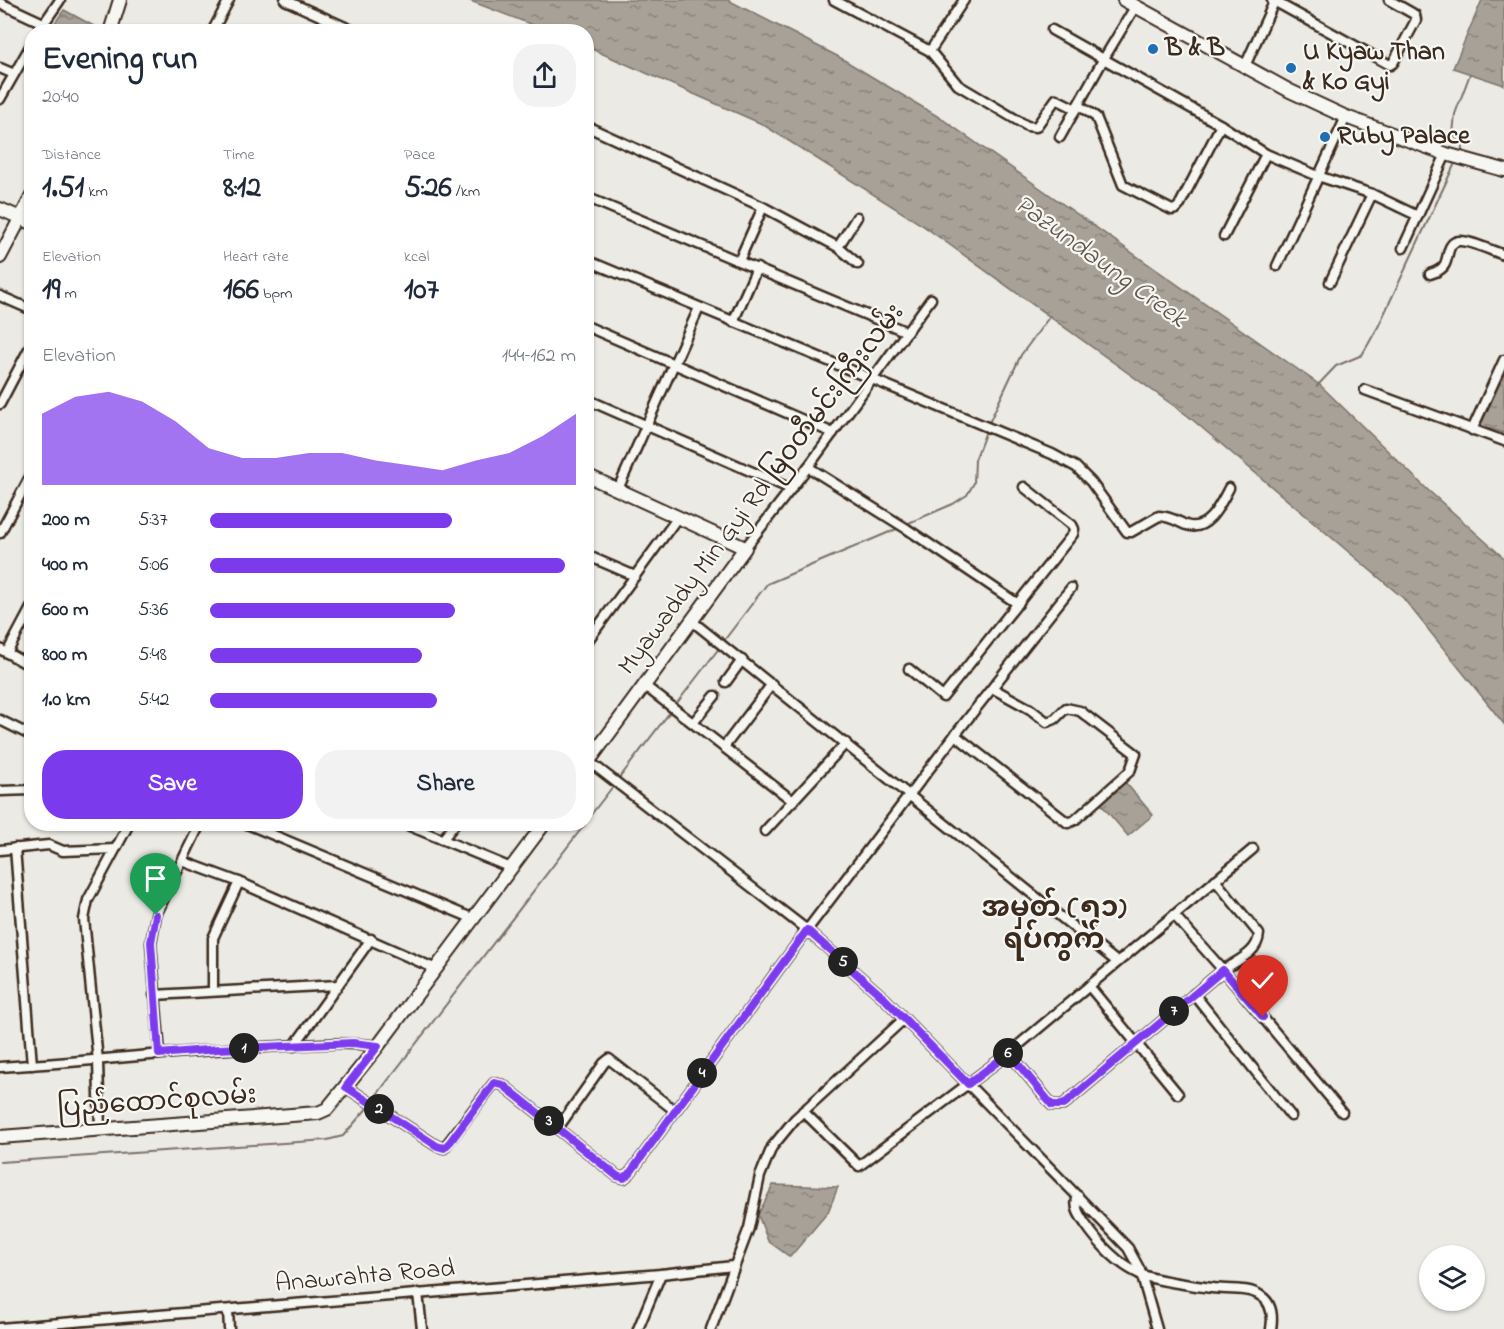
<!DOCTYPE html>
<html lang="en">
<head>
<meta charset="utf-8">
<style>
  :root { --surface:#fff; --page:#f2f2f3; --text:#1f2937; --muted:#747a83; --accent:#7c3aed }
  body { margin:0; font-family:"Indie Flower","Noto Sans Myanmar",sans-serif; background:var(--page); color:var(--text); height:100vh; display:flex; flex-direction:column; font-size:22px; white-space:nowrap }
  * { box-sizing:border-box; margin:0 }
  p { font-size:20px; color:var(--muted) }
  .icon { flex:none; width:33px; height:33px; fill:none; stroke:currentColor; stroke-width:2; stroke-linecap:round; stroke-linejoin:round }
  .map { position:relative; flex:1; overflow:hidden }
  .side { position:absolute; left:24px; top:24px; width:570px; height:807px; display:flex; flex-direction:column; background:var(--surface); border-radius:24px; box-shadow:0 2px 4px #0004 }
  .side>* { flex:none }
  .controls { position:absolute; left:1419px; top:1245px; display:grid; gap:12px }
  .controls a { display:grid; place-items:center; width:66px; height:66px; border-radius:50%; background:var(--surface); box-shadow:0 2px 4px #0004; font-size:30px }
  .pin { position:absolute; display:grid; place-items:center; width:51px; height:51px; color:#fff; margin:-62px -26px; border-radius:50% 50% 50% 0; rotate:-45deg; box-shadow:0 0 6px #0007 }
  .pin .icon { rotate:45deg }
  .km { position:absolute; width:30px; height:30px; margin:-15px; border-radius:50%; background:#222; color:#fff; font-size:16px; line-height:30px; text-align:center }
  .round { display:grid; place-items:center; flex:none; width:63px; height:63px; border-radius:24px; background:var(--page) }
  .overview { display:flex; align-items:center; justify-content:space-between; height:102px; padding:0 18px }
  h1 { font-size:33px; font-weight:700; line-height:45px }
  .figures { display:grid; grid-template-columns:repeat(3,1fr); gap:9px; height:102px; padding:6px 18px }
  .figures div { display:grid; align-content:center }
  .figures b { font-size:30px; font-weight:700 }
  .figures small { font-size:16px; font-weight:400 }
  .figures p { font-size:16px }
  .chart { height:168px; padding:12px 18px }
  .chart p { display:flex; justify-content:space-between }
  .chart svg { width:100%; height:108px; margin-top:6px; fill:var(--accent); opacity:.7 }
  .button { display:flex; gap:12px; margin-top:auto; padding:12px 18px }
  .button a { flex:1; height:69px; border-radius:24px; background:var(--accent); color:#fff; font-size:24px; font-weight:700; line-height:69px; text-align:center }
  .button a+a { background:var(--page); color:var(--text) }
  ul { padding:0 18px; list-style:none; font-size:20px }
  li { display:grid; grid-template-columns:96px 72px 1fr; align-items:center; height:45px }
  li i { height:15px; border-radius:8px; background:var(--accent) }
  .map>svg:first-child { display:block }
</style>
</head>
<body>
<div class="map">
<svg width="1504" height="1329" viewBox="0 0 1504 1329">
  <defs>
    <pattern id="water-ripples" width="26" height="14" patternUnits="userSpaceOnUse" patternTransform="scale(1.5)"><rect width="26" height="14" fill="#a8a198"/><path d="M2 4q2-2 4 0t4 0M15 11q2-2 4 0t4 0" fill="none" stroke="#8a837b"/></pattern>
  </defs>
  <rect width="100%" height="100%" fill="#ebeae5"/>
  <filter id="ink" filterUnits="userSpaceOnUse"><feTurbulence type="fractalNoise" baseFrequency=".0167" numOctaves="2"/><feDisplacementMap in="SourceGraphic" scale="12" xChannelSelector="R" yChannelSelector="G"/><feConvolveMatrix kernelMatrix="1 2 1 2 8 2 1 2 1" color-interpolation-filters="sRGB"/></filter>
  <g filter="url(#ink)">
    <g fill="url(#water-ripples)" stroke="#7c7167" stroke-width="1.5">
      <polygon points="468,0 728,0 839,57 942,119 1320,385 1429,491 1504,558 1504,724 1403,598 1188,416 922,225 762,124 587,47 586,32 548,31"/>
      <polygon points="1482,0 1504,0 1504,85 1453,68"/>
      <polygon points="64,10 103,31 49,31"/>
      <polygon points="1501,376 1504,377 1504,433 1479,425"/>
      <polygon points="1125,782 1153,815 1128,836 1100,803"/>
      <polygon points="773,1185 838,1187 828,1212 790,1257 768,1241 758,1215"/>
    </g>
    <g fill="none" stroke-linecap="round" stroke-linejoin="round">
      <g stroke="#7c7167" stroke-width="2">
        <polyline points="1460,154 1463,147 1453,134 1455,114 1470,74"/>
        <polyline points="1317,386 1336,366 1362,355 1378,327 1456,161"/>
        <polyline points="988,425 1021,355 1050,316"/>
        <polyline points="904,525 953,504 967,495 974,483 975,460 986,431"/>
        <polyline points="723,642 767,584 899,528"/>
        <polyline points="617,781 720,647"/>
        <polyline points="586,821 614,785"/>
        <polyline points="372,1101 585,824"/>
        <polyline points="0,1162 327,1140 343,1136 369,1106"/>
      </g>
      <defs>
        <g id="street">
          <polyline points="285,0 356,32"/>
          <polyline points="834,0 930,51 958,85 1027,126 1036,127 1056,99 1076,109"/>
          <polyline points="1272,0 1390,65 1393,63 1416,20 1415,15 1412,13 1389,0"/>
          <polyline points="0,3 43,23"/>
          <polyline points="1052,30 1221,125 1266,154 1318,176 1372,194 1418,216"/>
          <polyline points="38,32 60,0"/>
          <polyline points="212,32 229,0"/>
          <polyline points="930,51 964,0"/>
          <polyline points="1245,66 1275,0"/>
          <polyline points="0,68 14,74"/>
          <polyline points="0,99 32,43"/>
          <polyline points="1078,105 1096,117 1123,185 1172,210 1176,209 1179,206 1221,125"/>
          <polyline points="586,126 763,207 739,261"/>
          <polyline points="1060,137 1103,60 1135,7"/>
          <polyline points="586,197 907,332"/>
          <polyline points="763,207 838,247 858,264"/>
          <polyline points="1224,236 1266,154"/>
          <polyline points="838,247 857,217"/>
          <polyline points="1403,248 1446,154"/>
          <path d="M586 260 1052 454 1076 467 1091 482 1127 532H1131L1159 516C1169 516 1177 521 1186 525 1208 533 1221 503 1229 488"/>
          <polyline points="1277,266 1346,117"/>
          <path d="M1430 274C1436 272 1442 270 1445 264 1449 256 1447 242 1459 241 1470 240 1492 251 1504 255"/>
          <polyline points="1330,282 1372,194"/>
          <polyline points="0,296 32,310"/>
          <polyline points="733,322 757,268"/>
          <polyline points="586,326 833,433"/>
          <polyline points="1365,390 1504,441"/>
          <polyline points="586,399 791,489"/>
          <polyline points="0,404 32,343"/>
          <polyline points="1472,430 1504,360"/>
          <polyline points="808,467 907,529 1018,604"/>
          <polyline points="618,489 699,308"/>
          <polyline points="0,533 32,473"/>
          <polyline points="745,548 808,467 931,299"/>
          <polyline points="586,555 635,576"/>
          <polyline points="692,621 1117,962"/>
          <polyline points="586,643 678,517"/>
          <polyline points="0,649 32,667"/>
          <polyline points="7,653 32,606"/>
          <polyline points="909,669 943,697 1073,534 1074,529 1072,525 1024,487"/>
          <polyline points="726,682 742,660"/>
          <polyline points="645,686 793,801"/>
          <polyline points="992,688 1030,709 1047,722 1055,719 1066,708 1080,711 1136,754 1130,771 1075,820 1068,823 955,735 1071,588"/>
          <polyline points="0,720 32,736"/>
          <polyline points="693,723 715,696"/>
          <polyline points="724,747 772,684"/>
          <polyline points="586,759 807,930 884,998 1128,1248 1140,1270 1157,1329"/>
          <polyline points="0,791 32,790"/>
          <polyline points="247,824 474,919"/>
          <polyline points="405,824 511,868"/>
          <polyline points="765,831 846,743"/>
          <polyline points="443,839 455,824"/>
          <polyline points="15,848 32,1065"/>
          <polyline points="0,850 49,845 63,851 115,849"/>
          <polyline points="182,861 239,882 436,969"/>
          <path d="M1215 880 1259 934C1258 953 1238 960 1223 970L1342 1112"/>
          <polyline points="1089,986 1178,1094"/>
          <polyline points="213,990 213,938 239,882"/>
          <polyline points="1194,994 1291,1116"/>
          <polyline points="154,995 338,985 371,939"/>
          <polyline points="294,1046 338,985"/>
          <polyline points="1009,1053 1052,1105 1063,1105 1223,970 1174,915"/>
          <polyline points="160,1054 151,943 156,915 200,824"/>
          <path d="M0 1067C88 1062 176 1051 264 1047 302 1045 340 1041 378 1046"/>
          <polyline points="346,1087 437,1146 444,1148 494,1083 503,1085 617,1176 624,1178 630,1173 807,930 955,735"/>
          <polyline points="803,1111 859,1166 1009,1053 1253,849"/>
          <polyline points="558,1128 604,1063 609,1059 674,1110"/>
          <polyline points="100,1130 98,1061 84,919 88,900 129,824"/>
          <path d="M1078 1196C1073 1207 1080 1216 1086 1225 1099 1244 1119 1265 1140 1274 1153 1280 1195 1286 1212 1288 1227 1290 1249 1287 1261 1296 1272 1303 1273 1317 1271 1329"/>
          <polyline points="418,1293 422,1329"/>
          <polyline points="228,1310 229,1329"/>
          <polyline points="0,1328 661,1274 733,1266"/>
          <polyline points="638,1329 661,1274"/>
          <polyline points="711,1329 749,1228 760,1176 772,1147 795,1119 904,1019"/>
        </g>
        <g id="secondary">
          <polyline points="1124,0 1290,91 1346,117 1446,154 1504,170"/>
          <polyline points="110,32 120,0"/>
          <polyline points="0,209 32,223"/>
          <polyline points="0,257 32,196"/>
          <polyline points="586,475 745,548 586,765"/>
          <polyline points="0,1137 318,1113 327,1109 378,1046 544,824"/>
        </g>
      </defs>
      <use href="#street" stroke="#3b2a1e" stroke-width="13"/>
      <use href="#secondary" stroke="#3b2a1e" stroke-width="16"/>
      <use href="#street" stroke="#f6f6f2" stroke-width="8"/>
      <use href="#secondary" stroke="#f6f6f2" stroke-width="12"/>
    </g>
  </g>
  <g fill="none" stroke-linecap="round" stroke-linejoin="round" filter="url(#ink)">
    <defs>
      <polyline id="route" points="156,915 151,942 159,1054 218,1049 353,1043 378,1046 346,1087 437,1146 444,1148 450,1142 494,1083 503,1085 617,1176 624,1178 630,1173 807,930 884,998 968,1084 1009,1053 1052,1105 1063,1105 1223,970 1263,1017"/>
    </defs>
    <use href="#route" stroke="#fff" stroke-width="12"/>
    <use href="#route" stroke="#7c3aed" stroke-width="8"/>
  </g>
  <g fill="#1f6fb2" stroke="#f6f6f2" stroke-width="2">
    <circle cx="1153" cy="49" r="6"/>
    <circle cx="1291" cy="68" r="6"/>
    <circle cx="1325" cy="137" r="6"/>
  </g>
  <g text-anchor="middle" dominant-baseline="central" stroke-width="4.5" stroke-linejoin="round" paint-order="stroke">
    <g font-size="26" font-weight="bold" fill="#3b2a1e" stroke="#f6f6f2" text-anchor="start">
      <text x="1165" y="49">B &amp; B</text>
      <text x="1303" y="53">U Kyaw Than<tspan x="1303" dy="30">&amp; Ko Gyi</tspan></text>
      <text x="1337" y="137">Ruby Palace</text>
    </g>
    <g font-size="26" fill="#3b2a1e" stroke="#f6f6f2">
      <text transform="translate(762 490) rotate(-53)">Myawaddy Min Gyi Rd မြဝတီမင်းကြီးလမ်း</text>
      <text transform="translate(157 1103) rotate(-4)">ပြည်ထောင်စုလမ်း</text>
      <text transform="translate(365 1277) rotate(-5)">Anawrahta Road</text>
    </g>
    <g font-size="27" font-style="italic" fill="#615449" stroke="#f6f6f2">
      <text transform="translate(1100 262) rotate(36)">Pazundaung Creek</text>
    </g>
    <g font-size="28" font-weight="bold" fill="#3b2a1e" stroke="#f6f6f2">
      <text x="1054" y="909">အမှတ် (၅၁)<tspan x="1054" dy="32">ရပ်ကွက်</tspan></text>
    </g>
  </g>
</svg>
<div class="controls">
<a><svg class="icon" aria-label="layers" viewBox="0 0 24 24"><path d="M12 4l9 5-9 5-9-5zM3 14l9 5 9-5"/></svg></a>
</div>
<div class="pin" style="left:156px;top:915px;background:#1e9e55"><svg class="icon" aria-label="arrive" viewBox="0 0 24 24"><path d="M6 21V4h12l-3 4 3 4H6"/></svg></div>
<div class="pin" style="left:1263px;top:1017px;background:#d93025"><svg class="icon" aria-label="check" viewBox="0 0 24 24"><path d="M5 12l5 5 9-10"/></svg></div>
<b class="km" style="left:244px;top:1048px">1</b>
<b class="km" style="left:379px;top:1109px">2</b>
<b class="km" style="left:549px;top:1121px">3</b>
<b class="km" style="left:702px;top:1073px">4</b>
<b class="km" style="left:843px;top:962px">5</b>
<b class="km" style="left:1008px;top:1053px">6</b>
<b class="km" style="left:1174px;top:1011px">7</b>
<section class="side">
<div class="overview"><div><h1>Evening run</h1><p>20:40</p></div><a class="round"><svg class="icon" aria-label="share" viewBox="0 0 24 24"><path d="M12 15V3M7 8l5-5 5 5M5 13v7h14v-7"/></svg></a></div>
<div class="figures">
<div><p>Distance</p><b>1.51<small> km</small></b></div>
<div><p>Time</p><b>8:12</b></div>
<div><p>Pace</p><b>5:26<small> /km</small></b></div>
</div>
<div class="figures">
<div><p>Elevation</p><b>19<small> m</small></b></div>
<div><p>Heart rate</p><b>166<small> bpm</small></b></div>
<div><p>kcal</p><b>107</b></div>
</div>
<div class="chart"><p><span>Elevation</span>144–162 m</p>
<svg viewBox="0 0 160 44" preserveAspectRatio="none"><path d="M0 44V15L10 8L20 6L30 10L40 18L50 29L60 33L70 33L80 31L90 31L100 34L110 36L120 38L130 34L140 31L150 24L160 15V44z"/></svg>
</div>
<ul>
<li><b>200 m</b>5:37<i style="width:66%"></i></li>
<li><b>400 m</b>5:06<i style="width:97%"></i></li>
<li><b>600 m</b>5:36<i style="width:67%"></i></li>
<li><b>800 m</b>5:48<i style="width:58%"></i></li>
<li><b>1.0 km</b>5:42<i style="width:62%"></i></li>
</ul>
<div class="button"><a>Save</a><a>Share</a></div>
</section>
</div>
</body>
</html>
